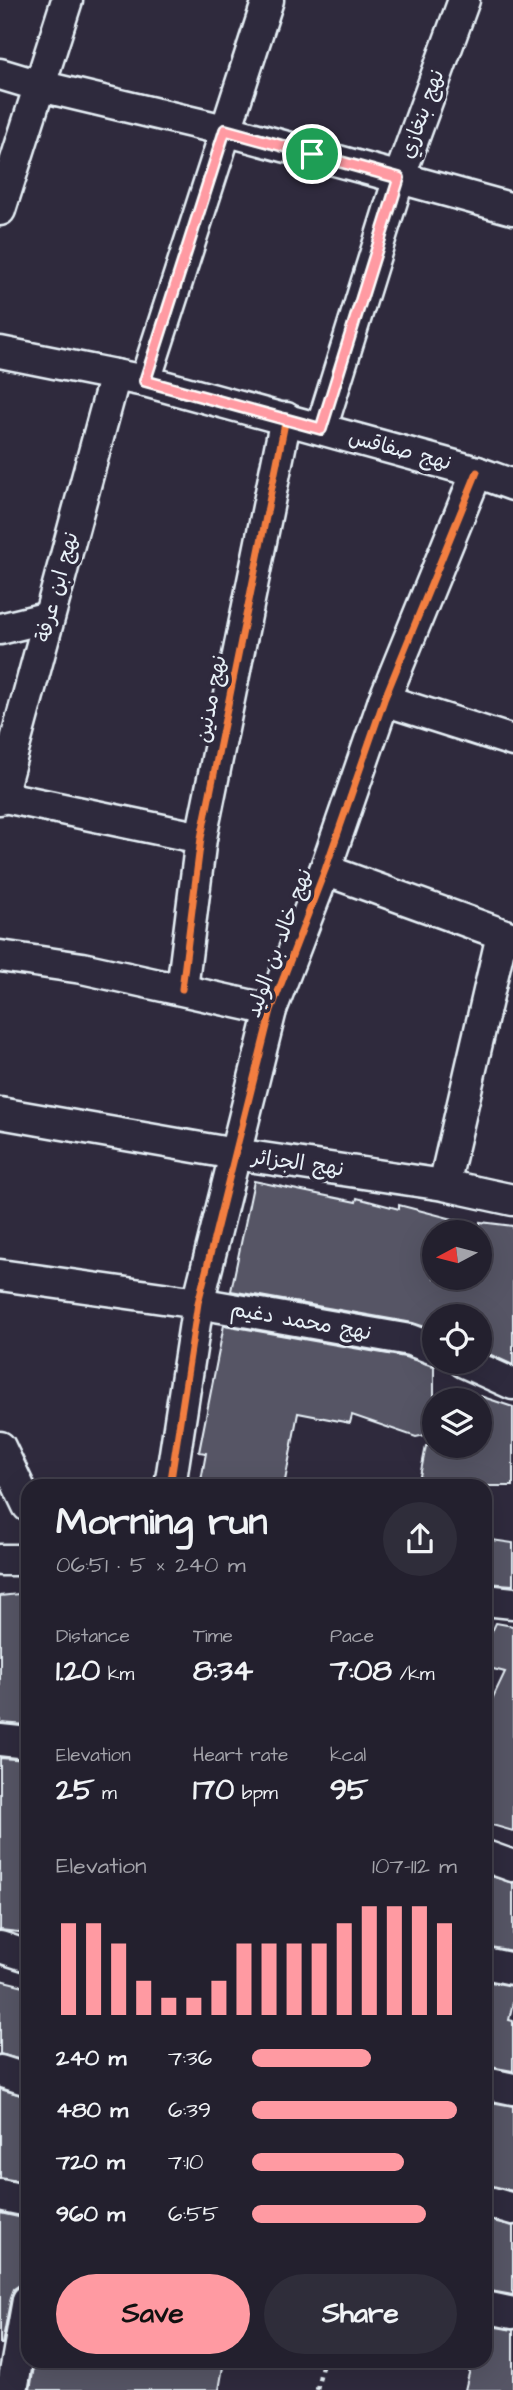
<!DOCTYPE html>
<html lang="en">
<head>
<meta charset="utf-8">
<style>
  :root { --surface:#23202e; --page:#2f2d3a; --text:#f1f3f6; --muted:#a3a3aa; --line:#403e4a; --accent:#ff9aa2 }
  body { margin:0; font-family:"Architects Daughter","Playpen Sans Arabic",sans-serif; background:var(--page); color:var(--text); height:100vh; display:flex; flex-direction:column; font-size:26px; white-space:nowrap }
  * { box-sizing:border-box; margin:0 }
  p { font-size:23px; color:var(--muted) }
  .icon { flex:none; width:38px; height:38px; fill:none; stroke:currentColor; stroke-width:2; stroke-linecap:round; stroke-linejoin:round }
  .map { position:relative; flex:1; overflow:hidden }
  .panel { position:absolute; left:21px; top:1479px; width:471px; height:889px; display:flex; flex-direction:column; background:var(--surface); border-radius:21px; box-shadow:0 7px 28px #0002,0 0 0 2px var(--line) }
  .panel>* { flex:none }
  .needle { width:46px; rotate:263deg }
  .controls { position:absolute; left:422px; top:1220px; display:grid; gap:14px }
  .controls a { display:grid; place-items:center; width:70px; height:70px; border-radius:50%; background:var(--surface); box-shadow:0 7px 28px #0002,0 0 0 2px var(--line); font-size:35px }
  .pin { position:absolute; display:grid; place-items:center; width:60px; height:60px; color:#fff; margin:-30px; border:4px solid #fff; border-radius:50%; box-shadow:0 2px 7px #0007 }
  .round { display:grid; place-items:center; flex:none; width:74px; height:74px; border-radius:37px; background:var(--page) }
  .summary { display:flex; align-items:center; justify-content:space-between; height:119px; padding:0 35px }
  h1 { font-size:38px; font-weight:700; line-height:52px }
  .figures { display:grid; grid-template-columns:repeat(3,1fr); gap:10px; height:119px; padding:7px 35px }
  .figures div { display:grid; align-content:center }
  .figures b { font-size:30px; font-weight:700 }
  .figures small { font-size:19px; font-weight:400 }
  .figures p { font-size:19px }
  .chart { height:196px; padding:14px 35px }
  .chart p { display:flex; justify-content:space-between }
  .chart svg { width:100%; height:126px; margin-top:7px; stroke:var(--accent); stroke-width:6 }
  .button { display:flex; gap:14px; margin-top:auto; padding:14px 35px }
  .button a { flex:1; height:80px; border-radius:42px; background:var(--accent); color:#111; font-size:28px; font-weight:700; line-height:80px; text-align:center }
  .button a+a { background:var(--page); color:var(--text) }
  ul { padding:0 35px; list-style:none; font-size:23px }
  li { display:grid; grid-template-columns:112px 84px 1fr; align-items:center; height:52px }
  li i { height:18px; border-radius:9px; background:var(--accent) }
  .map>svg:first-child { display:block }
</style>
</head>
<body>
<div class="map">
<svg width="513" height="2390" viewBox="0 0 513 2390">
  <rect width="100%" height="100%" fill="#2f2a3d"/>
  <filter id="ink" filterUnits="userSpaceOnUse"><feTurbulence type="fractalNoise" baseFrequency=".0143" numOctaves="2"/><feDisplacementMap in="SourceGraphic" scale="14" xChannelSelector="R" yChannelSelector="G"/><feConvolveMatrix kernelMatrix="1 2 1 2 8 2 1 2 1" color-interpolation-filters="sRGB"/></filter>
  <g filter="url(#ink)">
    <g fill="#575565" stroke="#e8f1f8" stroke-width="2">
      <polygon points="254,1181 356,1202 357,1198 399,1209 399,1205 476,1225 475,1232 434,1232 434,1278 480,1278 480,1222 513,1226 513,1365 480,1350 480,1316 434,1316 434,1330 413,1323 231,1291"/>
      <polygon points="224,1325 405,1357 434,1366 434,1433 416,1437 352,1415 350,1423 298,1413 284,1486 200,1486 206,1453 199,1452"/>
      <polygon points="480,1396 513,1407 513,1486 418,1486 426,1446 480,1446"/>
      <polygon points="485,1539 513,1543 513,1585 485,1583"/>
      <polygon points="28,1593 28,1725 0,1723 0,1596"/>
      <polygon points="496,1623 513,1626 513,1831 485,1823 485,1714 505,1672 485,1667 485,1646"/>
      <polygon points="0,1758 28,1760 28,1933 0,1930"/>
      <polygon points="485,1874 513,1883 513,1951 485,1946"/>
      <polygon points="0,1980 28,1987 28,2062 0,2054"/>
      <polygon points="485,1981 513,1986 513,2002 509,2020 513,2021 513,2071 485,2066"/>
      <polygon points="0,2089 28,2097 28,2172 24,2182 0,2178"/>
      <polygon points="485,2101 513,2106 513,2191 485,2184"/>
      <polygon points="0,2213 23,2218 23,2232 28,2234 28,2247 21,2284 14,2289 11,2297 2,2344 0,2344"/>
      <polygon points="485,2219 513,2226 513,2295 485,2290"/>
      <polygon points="485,2325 513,2330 513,2390 465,2390 472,2361 485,2361"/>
      <polygon points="35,2361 224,2361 219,2390 30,2390"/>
    </g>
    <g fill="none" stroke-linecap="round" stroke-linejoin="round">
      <defs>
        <g id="street">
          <polyline points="0,74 40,86 225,130 513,209"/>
          <polyline points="0,210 67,0"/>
          <polyline points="0,352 145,381 477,472 513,485"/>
          <polyline points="145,381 268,0"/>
          <polyline points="321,429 399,178 464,0"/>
          <polyline points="0,629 49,617"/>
          <polyline points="384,700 513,741"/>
          <polyline points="0,796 201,838"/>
          <polyline points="0,799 115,375"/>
          <polyline points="325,870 513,938"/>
          <polyline points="0,956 82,968 271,1010"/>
          <polyline points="182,989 201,838 286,418"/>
          <polyline points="0,1113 235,1154 444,1185 513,1200"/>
          <polyline points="444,1185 502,935"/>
          <polyline points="0,1275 198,1303 410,1340 434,1349"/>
          <polyline points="464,1362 513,1384"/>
          <polyline points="0,1447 28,1506"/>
          <polyline points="170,1486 198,1303 271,1010 325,870 384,700 477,472"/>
          <polyline points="0,1560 28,1560"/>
          <polyline points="485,1600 513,1603"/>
          <polyline points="0,1740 28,1743"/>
          <polyline points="485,1856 513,1866"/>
          <polyline points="0,1947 28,1956"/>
          <polyline points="485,1963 513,1969"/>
          <polyline points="0,2071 28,2080"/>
          <polyline points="485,2083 513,2089"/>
          <polyline points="0,2195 28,2201"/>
          <polyline points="485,2201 513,2209"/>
          <polyline points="485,2307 513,2313"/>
          <polyline points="12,2390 28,2300"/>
        </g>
      </defs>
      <use href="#street" stroke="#e8f1f8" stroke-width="35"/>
      <polyline stroke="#e8f1f8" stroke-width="4.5" stroke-dasharray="5 5" stroke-linecap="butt" points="317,2390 323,2361"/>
      <use href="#street" stroke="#2f2a3d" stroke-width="30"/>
      <defs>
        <g id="cycleway">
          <polyline points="182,989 201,838 286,418"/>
          <polyline points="170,1486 198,1303 271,1010 325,870 384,700 477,472"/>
        </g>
      </defs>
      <use href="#cycleway" stroke="#2f2a3d" stroke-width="11"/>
      <use href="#cycleway" stroke="#f27e40" stroke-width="7"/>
    </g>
  </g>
  <g fill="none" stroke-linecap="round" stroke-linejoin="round" filter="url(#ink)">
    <defs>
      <polygon id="route" points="225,130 399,178 321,429 145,381"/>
    </defs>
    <use href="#route" stroke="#fff" stroke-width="14"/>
    <use href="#route" stroke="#ff9aa2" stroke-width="9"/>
  </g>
  <g text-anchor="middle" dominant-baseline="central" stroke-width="7" stroke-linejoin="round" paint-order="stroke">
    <g font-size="21" fill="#e8f1f8" stroke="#2f2a3d">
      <text transform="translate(422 114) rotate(-70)">نهج بنغازي</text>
      <text transform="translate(400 450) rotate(15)">نهج صفاقس</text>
      <text transform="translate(57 587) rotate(-75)">نهج ابن عرفة</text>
      <text transform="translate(211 699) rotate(-79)">نهج مدنين</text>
      <text transform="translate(279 943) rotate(-70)">نهج خالد بن الوليد</text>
      <text transform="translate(298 1163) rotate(8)">نهج الجزائر</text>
      <text transform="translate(301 1321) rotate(10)">نهج محمد دغيم</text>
    </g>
  </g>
</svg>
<div class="controls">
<a><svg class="needle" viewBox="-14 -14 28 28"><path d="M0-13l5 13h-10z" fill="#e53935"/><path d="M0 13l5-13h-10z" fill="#a3a3aa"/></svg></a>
<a><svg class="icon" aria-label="locate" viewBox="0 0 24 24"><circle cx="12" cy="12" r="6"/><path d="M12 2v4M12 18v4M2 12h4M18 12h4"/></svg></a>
<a><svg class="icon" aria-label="layers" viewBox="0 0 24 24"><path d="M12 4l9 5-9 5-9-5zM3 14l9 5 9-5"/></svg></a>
</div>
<div class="pin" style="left:312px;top:154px;background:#1e9e55"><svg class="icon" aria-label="arrive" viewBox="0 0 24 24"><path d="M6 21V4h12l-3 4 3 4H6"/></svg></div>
<section class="panel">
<div class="summary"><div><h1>Morning run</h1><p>06:51 · 5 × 240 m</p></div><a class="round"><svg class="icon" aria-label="share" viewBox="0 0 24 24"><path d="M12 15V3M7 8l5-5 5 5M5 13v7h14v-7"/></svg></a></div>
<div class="figures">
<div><p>Distance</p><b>1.20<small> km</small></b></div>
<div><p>Time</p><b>8:34</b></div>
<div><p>Pace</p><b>7:08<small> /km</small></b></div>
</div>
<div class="figures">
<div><p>Elevation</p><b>25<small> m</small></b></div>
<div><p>Heart rate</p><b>170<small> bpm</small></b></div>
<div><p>kcal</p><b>95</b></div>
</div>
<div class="chart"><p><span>Elevation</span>107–112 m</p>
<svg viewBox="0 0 160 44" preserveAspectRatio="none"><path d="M5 44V12M15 44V12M25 44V19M35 44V32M45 44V38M55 44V38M65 44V32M75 44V19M85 44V19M95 44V19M105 44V19M115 44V12M125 44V6M135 44V6M145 44V6M155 44V12"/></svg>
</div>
<ul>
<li><b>240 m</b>7:36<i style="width:58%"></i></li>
<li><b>480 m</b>6:39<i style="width:100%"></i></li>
<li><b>720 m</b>7:10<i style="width:74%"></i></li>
<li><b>960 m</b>6:55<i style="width:85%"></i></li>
</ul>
<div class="button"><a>Save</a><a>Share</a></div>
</section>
</div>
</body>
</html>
